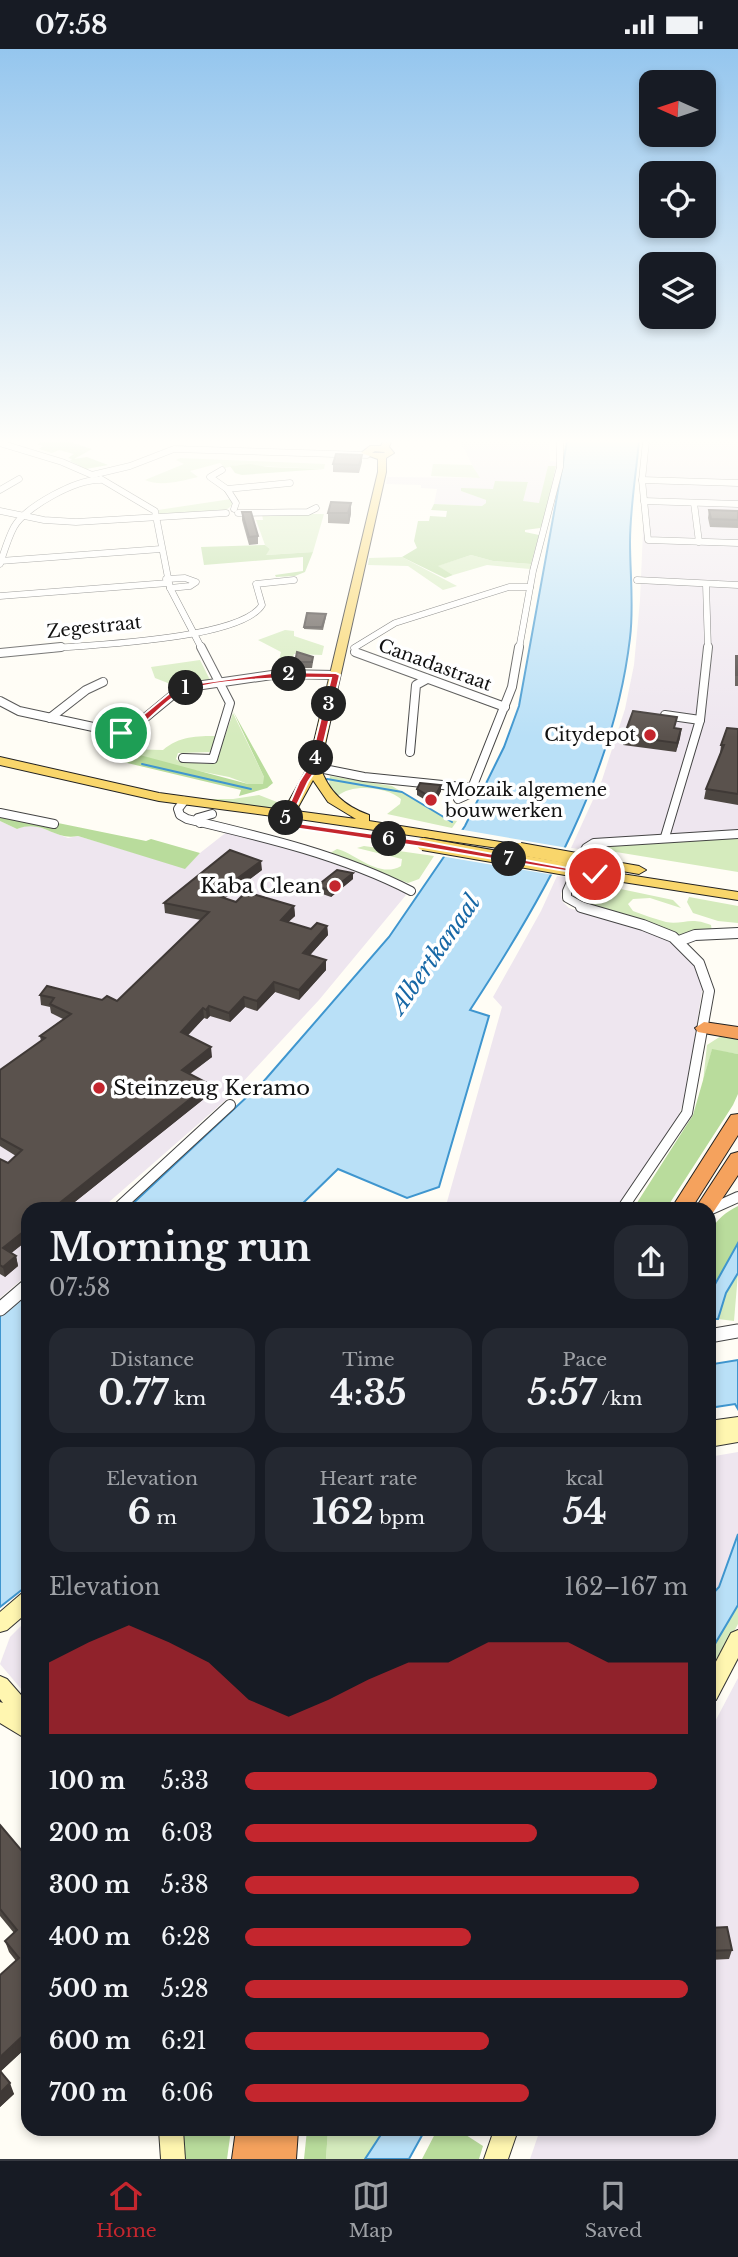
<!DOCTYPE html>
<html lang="en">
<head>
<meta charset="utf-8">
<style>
  :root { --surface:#171b24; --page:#242831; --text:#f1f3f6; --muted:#9ea1a6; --line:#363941; --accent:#c4262e }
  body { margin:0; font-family:"Libre Baskerville",serif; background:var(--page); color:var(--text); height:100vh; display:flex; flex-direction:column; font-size:26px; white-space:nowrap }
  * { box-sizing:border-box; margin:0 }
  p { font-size:23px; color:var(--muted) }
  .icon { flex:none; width:38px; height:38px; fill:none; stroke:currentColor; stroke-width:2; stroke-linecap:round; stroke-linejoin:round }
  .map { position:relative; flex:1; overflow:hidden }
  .details { position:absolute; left:21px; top:1153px; width:695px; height:934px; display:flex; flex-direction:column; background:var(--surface); border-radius:21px; box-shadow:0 4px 10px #0003 }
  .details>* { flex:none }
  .needle { width:46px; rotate:273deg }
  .buttons { position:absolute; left:639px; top:21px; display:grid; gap:14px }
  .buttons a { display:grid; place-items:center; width:77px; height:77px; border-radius:14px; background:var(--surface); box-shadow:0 4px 10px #0003; font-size:35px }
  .pin { position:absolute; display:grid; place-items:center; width:60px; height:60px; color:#fff; margin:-30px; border:4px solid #fff; border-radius:50%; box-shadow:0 2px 7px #0007 }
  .km { position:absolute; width:35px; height:35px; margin:-18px; border-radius:50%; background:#222; color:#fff; font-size:19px; line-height:35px; text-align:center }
  .round { display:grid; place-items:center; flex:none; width:74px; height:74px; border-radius:21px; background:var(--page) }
  .overview { display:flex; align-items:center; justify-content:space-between; height:119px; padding:0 28px }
  h1 { font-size:38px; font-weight:700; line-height:52px }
  .metrics { display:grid; grid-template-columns:repeat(3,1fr); gap:10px; height:119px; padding:7px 28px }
  .metrics div { display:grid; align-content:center; border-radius:18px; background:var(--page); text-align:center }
  .metrics b { font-size:35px; font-weight:700 }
  .metrics small { font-size:19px; font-weight:400 }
  .metrics p { font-size:19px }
  .chart { height:196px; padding:14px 28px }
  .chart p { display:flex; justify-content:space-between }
  .chart svg { width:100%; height:126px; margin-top:7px; fill:var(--accent); opacity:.7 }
  ul { padding:0 28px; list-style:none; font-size:23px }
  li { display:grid; grid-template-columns:112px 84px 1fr; align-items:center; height:52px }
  li i { height:18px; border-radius:9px; background:var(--accent) }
  .status { display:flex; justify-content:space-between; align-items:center; height:49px; padding:0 35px; background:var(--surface); direction:ltr }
  .status svg { height:19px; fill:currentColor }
  .menu { display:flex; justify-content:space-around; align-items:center; height:98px; border-top:2px solid var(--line); background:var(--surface); font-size:19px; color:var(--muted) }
  .menu a { display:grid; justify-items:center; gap:4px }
  .menu .current { color:var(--accent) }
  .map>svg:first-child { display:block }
</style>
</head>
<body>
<div class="status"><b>07:58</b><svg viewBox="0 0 49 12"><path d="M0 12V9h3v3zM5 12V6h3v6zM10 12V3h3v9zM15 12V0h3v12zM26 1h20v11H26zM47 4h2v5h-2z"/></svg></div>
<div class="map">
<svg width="738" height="2110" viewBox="0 0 738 2110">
  <rect width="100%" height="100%" fill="#fffdf5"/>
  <g fill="#eee6ef">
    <polygon points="457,392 549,392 550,412 557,413 556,417 548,418 540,454 522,453 528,434 495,432 494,440 461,442 486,451 486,454 482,457 434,455 437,440 421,439 421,436 386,435 387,428 479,429 461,394"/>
    <polygon points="647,392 738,392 738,782 607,789 592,791 579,800 571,799 602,731 625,660 634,616 640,551"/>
    <polygon points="0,772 17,780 31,775 68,789 78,787 185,819 200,804 228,782 281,796 403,839 406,846 319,951 228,1049 101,1160 28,1160 28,1225 0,1249"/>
    <polygon points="557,827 567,828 561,845 562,852 569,859 663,887 694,912 701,926 702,942 686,1046 677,1071 660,1100 615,1160 445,1160 502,958 493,948 541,862"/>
    <polygon points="738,1403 738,1485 719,1538 709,1549 709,1408"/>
    <polygon points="28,1570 28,1648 0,1615 10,1588"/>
    <polygon points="738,1629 738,2110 530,2110 540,2081 709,2081 709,1684"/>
  </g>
  <g fill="#d5ebbd">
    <path d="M180 409 325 415 324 420 237 416 225 419 220 414 190 422 198 428C181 432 161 438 145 431L184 415 176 411Z"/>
    <polygon points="433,415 472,416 480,429 431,427"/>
    <path d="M231 450 233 455C219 472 181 466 160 466L158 461Z"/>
    <polygon points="262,465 324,465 313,503 265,506 270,500 265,496 256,471 263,471"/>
    <polygon points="471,506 493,512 531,515 530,520 487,516 453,526 437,517"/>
    <polygon points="402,508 457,537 443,541 408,517 368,516 369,509"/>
    <polygon points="285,581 294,582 294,587 324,597 322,606 294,605 288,622 281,623 278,615 281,603 258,591"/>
    <polygon points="200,611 210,631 178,638 155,629 151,618"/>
    <path d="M233 664 264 728 266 733 263 735H248L229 728 128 708 123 713 119 711 122 700 163 701C179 687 197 687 217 687L212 703 178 704 176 710 180 713 212 715 216 713Z"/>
    <path d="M330 727 392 737 449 771 457 772 452 779 387 765 400 755 401 750C388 738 351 734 338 747L329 735Z"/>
    <polygon points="259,746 282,755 279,760 269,760 200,750 233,750"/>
    <polygon points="738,787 738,823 610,802 589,801 595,797"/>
    <path d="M364 797 434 807 419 830 408 834 340 810 330 804 337 800C355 804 379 830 401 817L402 810 357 799Z"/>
    <path d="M578 831 673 851 681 859 650 849 633 850 628 855 633 862C644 866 655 870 666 873 683 876 690 867 711 876L712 883 678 888 582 855 575 849 573 840Z"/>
    <polygon points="689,848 738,857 738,874 718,872 693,864 687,853"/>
    <polygon points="731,986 738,988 738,1005 712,1001 703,1033 707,996 721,987"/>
    <polygon points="738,1224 734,1272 718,1270 726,1244"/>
    <polygon points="738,1556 738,1575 709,1630 709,1605"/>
    <polygon points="328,2081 384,2081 365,2110 326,2110"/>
  </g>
  <g fill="#b9dc9c">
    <polygon points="42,392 67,392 92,400 74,410 87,408 108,416 86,420 70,412 72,410 68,409 74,405 59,401 52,404 39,400 43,397 37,395"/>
    <polygon points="250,415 268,418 324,420 242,426 235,424 230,417"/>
    <polygon points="548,417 556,417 543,475 540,479 525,481 525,483 539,486 531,515 493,512 471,506 438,517 453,526 445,529 402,508 417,499 414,492 418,472 429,472 430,467 446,468 447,462 431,461 434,455 482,457 486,454 486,451 461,442 461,439 493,440 495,432 528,433 523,452 539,454"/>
    <polygon points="265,496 270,500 266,506 313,503 305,523 295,527 276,528 275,526 303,522 303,508 204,516 201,498"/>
    <polygon points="233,662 273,734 267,739 239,747 241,741 123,713 136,705 248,735 263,735 264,728"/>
    <path d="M0 767 54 777 58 774 146 792 151 790 200 804 185 820 78 787C53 792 44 770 17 780L0 772Z"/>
    <polygon points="712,1000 738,1005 738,1045 733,1056 666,1160 633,1160 693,1066"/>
    <path d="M738 1157V1194L709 1246C709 1205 696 1178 738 1157Z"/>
    <polygon points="181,2081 231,2081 227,2110 183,2110"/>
    <polygon points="307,2081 328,2081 326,2110 304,2110"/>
    <polygon points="437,2081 464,2081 466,2086 483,2097 479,2110 422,2110"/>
  </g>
  <g fill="#b9e0f7" stroke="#3f96cf" stroke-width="2">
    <path d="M567 392H639C636 426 630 460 630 493 630 525 634 557 630 589 614 726 544 848 470 961L489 967 439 1138 407 1149 338 1120 297 1160H127L264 1032 389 888 465 777 504 698 519 657Z"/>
    <polygon points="738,1194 738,1224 726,1244 718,1270 709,1270 709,1246"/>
    <polygon points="28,1244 28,1536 0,1558 0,1267"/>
    <polygon points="738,1311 738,1360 735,1355 709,1359 709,1320 713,1319 713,1315"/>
    <polygon points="738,1485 738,1556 709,1605 709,1549 719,1538"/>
    <polygon points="384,2081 425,2081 409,2110 365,2110"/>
  </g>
  <polygon fill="#fffdf5" points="458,780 568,799 554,826 440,807"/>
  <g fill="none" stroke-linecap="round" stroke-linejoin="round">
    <g stroke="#3f96cf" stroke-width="2">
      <polyline points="142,715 251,740"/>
      <polyline points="327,730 402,743 452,773"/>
    </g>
    <defs>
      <g id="street-far3">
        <polyline points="646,392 642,431 648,491 738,494"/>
        <polyline points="0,394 62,413 92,426 130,417 174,400 367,406"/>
        <polyline points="222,421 210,428 227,440 236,454 234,460"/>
        <polyline points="101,430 155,462 170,539 202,600"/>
        <polyline points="642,431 738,434"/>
        <polyline points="227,440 290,434"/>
        <polyline points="0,441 19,430"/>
        <polyline points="644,452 738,455"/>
        <polyline points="694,454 699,493"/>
        <polyline points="0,462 44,471 76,473 226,464"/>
        <polyline points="238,464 308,463 316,459"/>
        <polyline points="0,512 161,500"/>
        <path d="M0 515C4 503 8 489 14 478 25 458 78 429 100 431"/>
        <polyline points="166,530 185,529 196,533 190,537 170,539"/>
        <polyline points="637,531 738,536"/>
        <polyline points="706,535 708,600"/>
        <polyline points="0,547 168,534"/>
        <polyline points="354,599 395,574 509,538 530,538"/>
        <path d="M43 600C86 596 241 591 262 556L256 535 294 531"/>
        <polyline points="519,600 533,522 560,418 560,392"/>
      </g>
      <g id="street-far2">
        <polyline points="355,603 505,658"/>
        <polyline points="0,604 61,598"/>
        <polyline points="0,652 19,662 121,684 129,682 174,645 189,638 279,625 336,626"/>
        <polyline points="665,666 700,671"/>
        <polyline points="50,669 86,641 103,633"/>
        <polyline points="410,703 416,636 427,630"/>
        <polyline points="183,709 213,710 230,654 201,598"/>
        <polyline points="314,718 364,728 472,739"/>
        <polyline points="458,750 467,746 472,739 512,638 519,598"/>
        <path d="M184 752 178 760 180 766 187 770C263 788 341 806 411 842"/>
        <polyline points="0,764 54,775"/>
        <polyline points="200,774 198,769 212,765"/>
        <polyline points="665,788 700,671 708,598"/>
        <polyline points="585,859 567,849 567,842 586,799 594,794 738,785"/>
      </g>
      <g id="street-far1">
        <polyline points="581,858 643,876 673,888 699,914 709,942 687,1064 622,1160"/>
        <polyline points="679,892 695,886 738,884"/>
        <polyline points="117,1160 230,1056"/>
        <polyline points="709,1161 738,1148"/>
      </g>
      <g id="street">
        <polyline points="0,1260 28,1236"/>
        <polyline points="709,1287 738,1282"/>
      </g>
      <g id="secondary">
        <polygon points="738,1368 738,1393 709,1398 709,1372"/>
        <polygon points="28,1543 28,1563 7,1581 0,1583 0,1563 21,1545"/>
        <polygon points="738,1581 738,1609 716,1651 709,1654 709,1626 731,1584"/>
        <polygon points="0,1627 7,1630 28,1654 28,1691 0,1674 0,1653 3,1654 0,1650"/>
        <polygon points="159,2081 183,2081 185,2110 161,2110"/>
        <polygon points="494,2081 518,2081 508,2110 484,2110"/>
      </g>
      <g id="primary">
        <path d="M383 392H391L389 398 394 404 386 409V423L320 718C329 743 344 757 369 766V772L520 796 527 800 525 803 292 769 288 777 283 778 277 774 280 768 159 752 0 716V708L159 744 284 761 308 718 378 423V410L361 404 370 397H381ZM375 402 384 403 385 404H372ZM313 731 328 753 356 770 296 762Z"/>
        <polygon points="587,808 639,817 646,821 639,825 582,815 580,812"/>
        <polygon points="583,819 738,843 738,851 578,826 576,823"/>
      </g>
      <g id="highway">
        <polygon points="704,973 738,978 738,990 698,983 695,979"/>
        <polygon points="738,1065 738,1086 691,1160 671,1160 731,1066"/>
        <polygon points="738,1103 738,1126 712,1165 709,1166 709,1160 695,1160 731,1105"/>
        <polygon points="236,2081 298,2081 296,2110 232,2110"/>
      </g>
    </defs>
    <use href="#street-far3" stroke="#444" stroke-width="7"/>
    <use href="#street-far2" stroke="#444" stroke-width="10"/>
    <use href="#street-far1" stroke="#444" stroke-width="12"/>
    <use href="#street" stroke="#444" stroke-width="15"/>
    <use href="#secondary" stroke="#333" stroke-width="2"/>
    <use href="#primary" stroke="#222" stroke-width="2"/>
    <use href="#highway" stroke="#222" stroke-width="2"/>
    <use href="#street-far3" stroke="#fff" stroke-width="6"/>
    <use href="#street-far2" stroke="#fff" stroke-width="8"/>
    <use href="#street-far1" stroke="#fff" stroke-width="10"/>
    <use href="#street" stroke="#fff" stroke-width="13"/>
    <use href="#secondary" fill="#fff6b0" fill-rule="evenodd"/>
    <use href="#primary" fill="#f9d66b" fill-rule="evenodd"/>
    <use href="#highway" fill="#f5a25d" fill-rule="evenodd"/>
    <defs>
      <g id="primary-bridge">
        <polyline points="423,795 583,823"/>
        <polyline points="520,800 587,812"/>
      </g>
    </defs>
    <use href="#primary-bridge" stroke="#222" stroke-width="14" stroke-linecap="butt"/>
    <use href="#primary-bridge" stroke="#f9d66b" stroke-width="12"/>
  </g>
  <g fill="#4d4742">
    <polygon points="362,406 362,413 359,424 333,423 333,415"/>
    <polygon points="709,461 738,462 738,479 710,478 708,469"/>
    <polygon points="242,463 258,487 258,495 249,496 242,471"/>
    <polygon points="328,464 351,464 349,475 328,474"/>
    <polygon points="326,568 323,581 304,580 304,578"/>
    <polygon points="736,607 738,607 738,637 735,637 735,618"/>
    <polygon points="295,613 313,613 312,619 295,619"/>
    <polygon points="675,679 681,680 680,689 676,703 623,696 624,687"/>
    <polygon points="738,680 738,756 704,750 706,740 720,705 721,696"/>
    <polygon points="441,736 441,742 434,756 417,746 417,740"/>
    <polygon points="262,821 224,849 236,853 294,857 295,867 288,873 311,880 327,877 328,886 310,906 326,921 299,951 275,943 257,962 245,958 230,973 210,967 207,970 204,969 187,986 212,1008 190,1025 210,1045 11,1204 16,1207 18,1217 5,1228 0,1225 0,1110 8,1114 16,1107 0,1097 0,1021 41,992 40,987 63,970 51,964 50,958 41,956 40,946 117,952 201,871 165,864 164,854"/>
    <polygon points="353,830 331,848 317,843 317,837"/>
    <polygon points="0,1776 28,1809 28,1997 1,2022 14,2045 0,2058 0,1926 16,1912 9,1903 5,1892 14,1884 0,1867"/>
    <polygon points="709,1879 732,1901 729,1910 709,1911"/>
  </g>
  <g fill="#3f3936">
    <polygon points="351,454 351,464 349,475 348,464"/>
    <polygon points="681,680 680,689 676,703 677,694"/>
    <polygon points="441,736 441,742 434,756 434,750"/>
    <polygon points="261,812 262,821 216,856 215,846"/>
    <polygon points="353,824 353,830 331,848 331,842"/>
    <polygon points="294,857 295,867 281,880 281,871"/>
    <polygon points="327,877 328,886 303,914 303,904"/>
    <polygon points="326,911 326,921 299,951 299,941"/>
    <polygon points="274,933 275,943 257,962 257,952"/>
    <polygon points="244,948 245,958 230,973 229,964"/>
    <polygon points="209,957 210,967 207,970 206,961"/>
    <polygon points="203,959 204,969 182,993 181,983"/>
    <polygon points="211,998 212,1008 182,1030 182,1021"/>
    <polygon points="209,1035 210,1045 66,1160 52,1160"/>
    <polygon points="28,1179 28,1191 5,1209 3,1199"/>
    <polygon points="16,1207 18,1217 5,1228 3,1218"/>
    <polygon points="28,1982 28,1997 0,2023 0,2008"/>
    <polygon points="10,2034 14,2045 0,2058 0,2044"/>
  </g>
  <g fill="#5a524d" stroke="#3f3936" stroke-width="2">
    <polygon points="336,405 362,406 359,416 333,415"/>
    <polygon points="331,453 351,454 348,464 328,464"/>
    <polygon points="709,461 738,462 738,471 711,470"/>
    <polygon points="242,463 251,463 258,487 249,488"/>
    <polygon points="307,564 326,565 322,578 304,578"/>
    <polygon points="297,603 313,608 312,613 295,613"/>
    <rect x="736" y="607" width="2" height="19"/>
    <polygon points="633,662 677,668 674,679 681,680 677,694 624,687"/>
    <polygon points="727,679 738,680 738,745 706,740 724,696 721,696"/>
    <polygon points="420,734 441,736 434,750 417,740"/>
    <polygon points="230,801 261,812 215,846 236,853 246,843 294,857 281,871 311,880 317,874 327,877 303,904 326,911 299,941 274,933 257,952 244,948 229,964 209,957 206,961 203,959 181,983 211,998 182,1021 209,1035 52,1160 28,1160 28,1179 3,1199 16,1207 3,1218 0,1216 0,1110 8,1114 22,1101 0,1089 0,1021 45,989 40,987 71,965 50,955 54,949 40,946 47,937 102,951 107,947 117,952 209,863 164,854"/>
    <polygon points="337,821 353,824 331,842 317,837"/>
    <polygon points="0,1776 28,1809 28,1982 0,2008 0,1926 19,1909 5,1892 17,1881 0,1860"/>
    <polygon points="727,1878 732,1901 709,1902 709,1879"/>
    <polygon points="0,2022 10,2034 0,2044"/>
  </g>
  <linearGradient id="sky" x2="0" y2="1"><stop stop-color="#95c6ee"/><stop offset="0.57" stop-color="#fffefa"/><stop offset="1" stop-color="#fffefa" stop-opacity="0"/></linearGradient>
  <rect width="738" height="688" fill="url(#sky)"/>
  <path fill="#c4262e" stroke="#fff" stroke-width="2" d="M279 623 336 624 340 626 318 718 308 733 289 773 423 792 600 825 595 827 423 798 280 777 299 733 309 717 331 629C297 628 205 629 177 646 157 658 144 681 121 686L117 684 126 680 171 643 186 636Z"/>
  <g fill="#c4262e" stroke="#fff" stroke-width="2.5">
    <circle cx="650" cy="686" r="7"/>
    <circle cx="431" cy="751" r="7"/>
    <circle cx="335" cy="837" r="7"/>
    <circle cx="99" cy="1039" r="7"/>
  </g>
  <g text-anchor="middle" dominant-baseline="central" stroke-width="7" stroke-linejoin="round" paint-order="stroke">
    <g font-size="18" fill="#111" stroke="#fff">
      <text transform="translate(94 578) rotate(-6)">Zegestraat</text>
      <text transform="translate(435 616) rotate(20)">Canadastraat</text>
    </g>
    <g font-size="18" fill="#111" stroke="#fff" text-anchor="end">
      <text x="636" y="686">Citydepot</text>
      <text x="445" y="741" text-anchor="start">Mozaik algemene<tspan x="445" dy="21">bouwwerken</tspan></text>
    </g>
    <g font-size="21" fill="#111" stroke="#fff" text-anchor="end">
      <text x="321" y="837">Kaba Clean</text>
      <text x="113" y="1039" text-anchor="start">Steinzeug Keramo</text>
    </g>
    <g font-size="23" font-style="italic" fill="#1768a6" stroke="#fff">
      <text transform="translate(435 905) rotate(-55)">Albertkanaal</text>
    </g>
  </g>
</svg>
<div class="buttons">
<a><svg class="needle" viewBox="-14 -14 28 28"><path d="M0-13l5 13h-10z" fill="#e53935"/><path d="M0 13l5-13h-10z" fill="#9ea1a6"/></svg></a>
<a><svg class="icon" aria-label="locate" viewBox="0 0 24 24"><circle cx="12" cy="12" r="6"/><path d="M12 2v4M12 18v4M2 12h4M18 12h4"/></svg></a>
<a><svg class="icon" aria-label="layers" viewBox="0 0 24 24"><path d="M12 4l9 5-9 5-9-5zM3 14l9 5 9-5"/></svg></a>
</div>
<div class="pin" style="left:121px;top:684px;background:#1e9e55"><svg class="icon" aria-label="arrive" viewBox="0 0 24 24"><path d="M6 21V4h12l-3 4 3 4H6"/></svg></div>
<div class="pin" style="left:595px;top:825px;background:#d93025"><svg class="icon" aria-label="check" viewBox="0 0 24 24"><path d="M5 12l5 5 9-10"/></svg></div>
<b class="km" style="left:186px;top:639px">1</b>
<b class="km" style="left:289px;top:625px">2</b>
<b class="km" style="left:329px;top:655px">3</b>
<b class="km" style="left:316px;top:709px">4</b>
<b class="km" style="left:286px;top:769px">5</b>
<b class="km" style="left:389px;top:790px">6</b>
<b class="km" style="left:509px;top:810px">7</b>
<section class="details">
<div class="overview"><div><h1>Morning run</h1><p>07:58</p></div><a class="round"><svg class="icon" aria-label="share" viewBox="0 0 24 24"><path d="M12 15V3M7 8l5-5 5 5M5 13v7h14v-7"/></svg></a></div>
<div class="metrics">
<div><p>Distance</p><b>0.77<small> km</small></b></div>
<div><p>Time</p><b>4:35</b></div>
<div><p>Pace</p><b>5:57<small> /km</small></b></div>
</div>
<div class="metrics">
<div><p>Elevation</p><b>6<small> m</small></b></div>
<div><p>Heart rate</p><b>162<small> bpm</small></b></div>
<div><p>kcal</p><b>54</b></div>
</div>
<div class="chart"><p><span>Elevation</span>162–167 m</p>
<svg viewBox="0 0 160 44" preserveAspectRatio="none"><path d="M0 44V19L10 12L20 6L30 12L40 19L50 32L60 38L70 32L80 25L90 19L100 19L110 12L120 12L130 12L140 19L150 19L160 19V44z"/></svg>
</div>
<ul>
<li><b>100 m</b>5:33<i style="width:93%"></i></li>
<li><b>200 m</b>6:03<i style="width:66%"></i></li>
<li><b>300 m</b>5:38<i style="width:89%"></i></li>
<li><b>400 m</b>6:28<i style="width:51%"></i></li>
<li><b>500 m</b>5:28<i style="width:100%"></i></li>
<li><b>600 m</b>6:21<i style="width:55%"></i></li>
<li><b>700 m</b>6:06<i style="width:64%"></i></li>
</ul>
</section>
</div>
<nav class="menu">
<a class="current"><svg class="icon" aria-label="home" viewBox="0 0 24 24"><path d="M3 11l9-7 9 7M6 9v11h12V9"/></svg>Home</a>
<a><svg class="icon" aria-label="map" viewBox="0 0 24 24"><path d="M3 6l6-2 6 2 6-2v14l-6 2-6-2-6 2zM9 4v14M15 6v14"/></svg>Map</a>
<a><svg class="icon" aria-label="saved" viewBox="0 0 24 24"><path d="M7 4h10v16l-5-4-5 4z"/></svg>Saved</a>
</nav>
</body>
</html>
